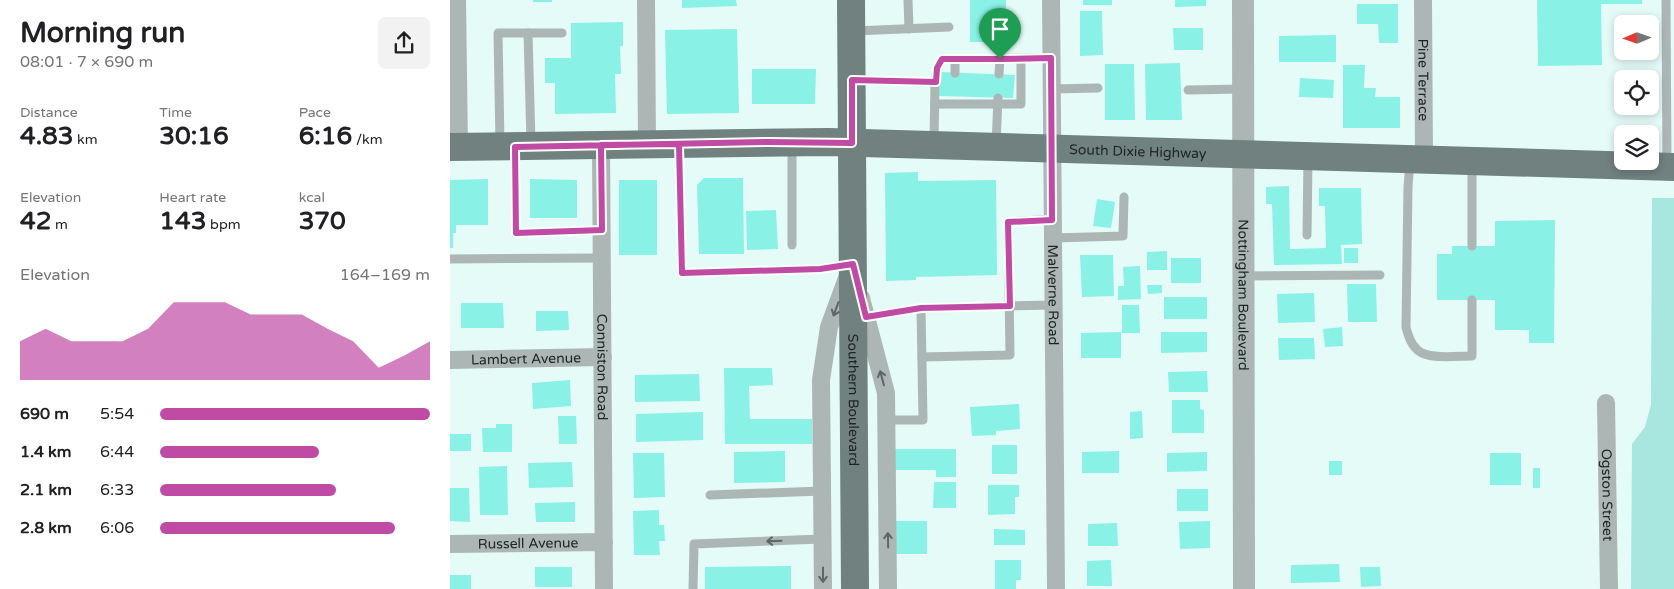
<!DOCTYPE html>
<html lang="en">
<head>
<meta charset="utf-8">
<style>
  :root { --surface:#fff; --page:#f2f2f2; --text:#202124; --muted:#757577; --accent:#bf4ba4 }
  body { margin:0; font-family:"Varela Round",sans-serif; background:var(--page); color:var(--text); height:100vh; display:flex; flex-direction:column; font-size:19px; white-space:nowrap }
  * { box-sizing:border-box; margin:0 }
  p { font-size:16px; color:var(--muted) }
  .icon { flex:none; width:28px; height:28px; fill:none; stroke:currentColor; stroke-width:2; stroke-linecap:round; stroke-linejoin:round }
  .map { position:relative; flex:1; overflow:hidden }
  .drawer { display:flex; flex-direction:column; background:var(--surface); width:450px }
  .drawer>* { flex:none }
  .needle { width:32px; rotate:268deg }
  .buttons { position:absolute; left:1164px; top:15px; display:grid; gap:10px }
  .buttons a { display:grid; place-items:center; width:45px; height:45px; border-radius:8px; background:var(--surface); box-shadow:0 2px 8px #0003; font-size:25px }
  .pin { position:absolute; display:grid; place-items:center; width:42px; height:42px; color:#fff; margin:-51px -21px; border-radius:50% 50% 50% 0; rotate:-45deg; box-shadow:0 0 5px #0007 }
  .pin .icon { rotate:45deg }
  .round { display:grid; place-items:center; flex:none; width:52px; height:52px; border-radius:8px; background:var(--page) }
  .summary { display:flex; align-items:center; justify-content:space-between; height:85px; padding:0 20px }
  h1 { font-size:28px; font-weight:800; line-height:38px }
  .metrics { display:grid; grid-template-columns:repeat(3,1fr); gap:8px; height:85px; padding:5px 20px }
  .metrics div { display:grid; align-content:center }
  .metrics b { font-size:25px; font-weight:800 }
  .metrics small { font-size:14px; font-weight:400 }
  .metrics p { font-size:14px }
  .chart { height:140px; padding:10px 20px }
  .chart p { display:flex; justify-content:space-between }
  .chart svg { width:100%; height:90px; margin-top:5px; fill:var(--accent); opacity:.7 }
  ul { padding:0 20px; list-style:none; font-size:16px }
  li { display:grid; grid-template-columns:80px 60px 1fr; align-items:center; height:38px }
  li i { height:12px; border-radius:6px; background:var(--accent) }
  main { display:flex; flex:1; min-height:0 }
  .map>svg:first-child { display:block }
</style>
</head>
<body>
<main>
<section class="drawer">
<div class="summary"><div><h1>Morning run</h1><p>08:01 · 7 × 690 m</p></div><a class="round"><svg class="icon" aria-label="share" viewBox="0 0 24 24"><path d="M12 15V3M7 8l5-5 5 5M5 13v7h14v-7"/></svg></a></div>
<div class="metrics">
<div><p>Distance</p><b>4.83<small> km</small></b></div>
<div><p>Time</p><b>30:16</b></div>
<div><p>Pace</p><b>6:16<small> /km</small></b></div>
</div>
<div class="metrics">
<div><p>Elevation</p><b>42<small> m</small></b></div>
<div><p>Heart rate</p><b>143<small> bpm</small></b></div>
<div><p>kcal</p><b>370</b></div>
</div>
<div class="chart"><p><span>Elevation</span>164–169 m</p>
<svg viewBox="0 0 160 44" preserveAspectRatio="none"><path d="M0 44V25L10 19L20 25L30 25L40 25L50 19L60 6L70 6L80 6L90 12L100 12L110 12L120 19L130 25L140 38L150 32L160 25V44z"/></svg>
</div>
<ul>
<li><b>690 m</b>5:54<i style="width:100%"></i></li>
<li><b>1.4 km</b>6:44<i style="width:59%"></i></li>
<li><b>2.1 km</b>6:33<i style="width:65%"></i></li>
<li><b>2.8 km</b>6:06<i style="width:87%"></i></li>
</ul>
</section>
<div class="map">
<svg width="1224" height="589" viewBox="0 0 1224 589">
  <rect width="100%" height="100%" fill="#e4fbf8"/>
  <polygon fill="#a7e7e0" points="1202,198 1224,198 1224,589 1181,589 1182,444 1195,427 1201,405"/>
  <g fill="#8af1e7">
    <rect x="83" y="0" width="19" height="2"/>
    <polygon points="232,0 286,0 287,6 232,8"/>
    <rect x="520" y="0" width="36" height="42"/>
    <rect x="633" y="0" width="29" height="5"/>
    <polygon points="725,0 756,0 756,6 725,7"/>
    <polygon points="1087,0 1192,0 1192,4 1151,4 1152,65 1088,66"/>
    <polygon points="907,4 948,4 948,43 929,43 928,24 907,24"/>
    <polygon points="630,11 652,11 653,55 630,56"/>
    <polygon points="173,22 173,46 170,46 171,74 165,74 166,113 105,114 105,83 95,83 95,58 121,58 121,23"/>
    <polygon points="723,28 753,28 753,50 724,50"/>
    <polygon points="287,29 289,113 217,114 215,30"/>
    <polygon points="886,35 886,62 829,62 829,36"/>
    <polygon points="730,63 732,120 696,120 695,64"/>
    <polygon points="655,64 684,64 685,120 655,120"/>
    <polygon points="893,65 915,65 914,88 926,88 925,97 950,97 950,128 893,128"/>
    <polygon points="302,69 366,69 365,104 302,104"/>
    <polygon points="490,72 565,75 563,98 489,96"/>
    <polygon points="850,78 884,80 883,98 849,97"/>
    <polygon points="468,172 468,181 546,180 547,275 466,277 466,280 436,281 435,173"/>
    <polygon points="254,178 293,178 294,254 249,254 247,185"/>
    <polygon points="38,179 38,225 6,225 6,233 3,233 3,248 0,248 0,180"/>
    <polygon points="80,179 127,180 127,218 80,218"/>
    <rect x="169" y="180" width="38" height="75"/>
    <polygon points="839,186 840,249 876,248 875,206 869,206 869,188 911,188 912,244 891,245 892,264 824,265 822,204 816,204 816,187"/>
    <polygon points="647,199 665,202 661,228 643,226"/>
    <polygon points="326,210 328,249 297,250 296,211"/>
    <polygon points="1105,220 1104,343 1079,343 1079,330 1045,330 1045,300 987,300 987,254 1002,254 1002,246 1045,246 1045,221"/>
    <rect x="894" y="248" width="14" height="15"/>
    <polygon points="717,251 717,270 697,270 697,252"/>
    <polygon points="630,255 663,255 664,296 632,297"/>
    <rect x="721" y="258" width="30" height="25"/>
    <polygon points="690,266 691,299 668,300 668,286 674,286 673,267"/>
    <polygon points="897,284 926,284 927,322 898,322"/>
    <polygon points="697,285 712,285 712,293 698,294"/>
    <polygon points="864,293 865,322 828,323 827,294"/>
    <rect x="714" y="297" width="43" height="22"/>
    <polygon points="11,303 53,303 54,328 11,328"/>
    <polygon points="672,305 689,305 690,333 672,333"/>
    <polygon points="86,311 118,311 119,330 86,331"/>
    <polygon points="892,327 893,346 875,347 873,329"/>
    <polygon points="671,332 671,358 631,358 631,333"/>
    <polygon points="711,332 757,332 757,352 711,353"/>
    <polygon points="828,338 864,338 865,359 829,360"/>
    <polygon points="274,368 322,368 323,385 299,386 300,419 362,419 362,444 275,444"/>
    <polygon points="757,371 758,392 719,392 718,372"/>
    <polygon points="249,374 250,401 185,402 185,375"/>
    <polygon points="120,380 121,406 83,409 82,383"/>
    <polygon points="722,400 750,400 750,409 754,410 754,433 722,433"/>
    <polygon points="569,404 570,429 546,431 546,435 522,436 520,407"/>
    <polygon points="692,411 693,438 680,439 680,412"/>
    <polygon points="253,412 253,440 186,442 186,414"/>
    <polygon points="108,416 126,416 127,444 109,444"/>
    <polygon points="46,424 62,424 62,452 33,452 32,428 46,428"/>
    <rect x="0" y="434" width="21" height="17"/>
    <rect x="542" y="445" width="25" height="29"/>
    <polygon points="445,449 506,449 506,477 486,477 486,470 445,470"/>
    <polygon points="335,451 335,482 284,483 284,452"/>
    <polygon points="669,451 669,473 632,473 632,452"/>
    <polygon points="757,452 757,471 717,472 717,453"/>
    <polygon points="183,453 214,453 215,497 184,498"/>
    <rect x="1040" y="453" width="31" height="32"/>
    <rect x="879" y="461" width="13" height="14"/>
    <polygon points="122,462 123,487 79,488 78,463"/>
    <polygon points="57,466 58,515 30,515 29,467"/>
    <rect x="1083" y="468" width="7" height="20"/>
    <polygon points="484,482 506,482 506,508 483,508"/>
    <polygon points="538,485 569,485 569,497 565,497 565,514 538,515"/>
    <polygon points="0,488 19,488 20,522 0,521"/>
    <rect x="727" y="489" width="31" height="22"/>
    <polygon points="125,502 125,522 86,522 85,503"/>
    <polygon points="209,510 209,525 214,525 215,541 209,541 210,555 184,555 183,511"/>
    <rect x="445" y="521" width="32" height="33"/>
    <polygon points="760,521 760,548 730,549 729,522"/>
    <polygon points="667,523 668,546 638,546 638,524"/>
    <polygon points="544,529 575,530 575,545 544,545"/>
    <polygon points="545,560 571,560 571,580 566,580 566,589 545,589"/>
    <polygon points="661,560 662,586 637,586 637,561"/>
    <polygon points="889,564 890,582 841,583 841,565"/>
    <polygon points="341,566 341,589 255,589 255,567"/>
    <rect x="85" y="567" width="37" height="20"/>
    <polygon points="910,567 930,567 931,586 911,587"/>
    <rect x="0" y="575" width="21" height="14"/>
  </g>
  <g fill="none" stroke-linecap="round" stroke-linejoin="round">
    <g stroke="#acb6b5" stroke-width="9">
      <polyline points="458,0 459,29"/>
      <polyline points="1216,0 1217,165"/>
      <polyline points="404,31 499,27"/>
      <polyline points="78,33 81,143"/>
      <polyline points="505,59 505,73"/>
      <polyline points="549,74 550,59"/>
      <polyline points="404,80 485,82 487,69 492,59 601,58"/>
      <polyline points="601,89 648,88"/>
      <polyline points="738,90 793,89"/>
      <polyline points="485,104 571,104 571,59"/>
      <polyline points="484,141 485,82"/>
      <polyline points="50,144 48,33 112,33"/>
      <polyline points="546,145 548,98"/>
      <polyline points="229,147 232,273 370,269 399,264"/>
      <polyline points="65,149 66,233 152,230"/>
      <path d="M960 161 958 187 956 327C958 336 962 348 972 353 986 359 1007 356 1022 356V300"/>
      <polyline points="1022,164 1022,246"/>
      <polyline points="857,235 858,159"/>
      <polyline points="603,238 673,236 674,197"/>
      <polyline points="342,245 342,145"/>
      <polyline points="0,259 152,258"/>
      <polyline points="794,276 930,275"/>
      <polyline points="416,317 471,308"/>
      <polyline points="472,357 560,355 558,222 602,219"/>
      <polyline points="436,420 473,420 471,308 603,305"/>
      <polyline points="260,495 372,491"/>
      <polyline points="243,589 244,544 372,539"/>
    </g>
    <g stroke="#acb6b5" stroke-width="18">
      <polyline points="7,0 9,147"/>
      <polyline points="196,0 197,145"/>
      <path id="s1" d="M601 0 606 589"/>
      <path id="s2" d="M973 0 974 159"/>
      <path id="s3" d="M151 145 154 589"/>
      <polyline points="411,298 436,393 438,589"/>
      <path id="s4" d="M0 360 153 357"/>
      <path id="s5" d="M1156 403 1159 589"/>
      <path id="s6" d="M0 544 154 542"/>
      <polyline points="373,589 371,380 379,327 397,278"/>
    </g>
    <path stroke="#acb6b5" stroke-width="22" id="s7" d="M793 0 794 589"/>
    <g stroke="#70817f" stroke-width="28">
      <path id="s8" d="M401 0 405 589"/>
      <path id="s9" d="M0 147 378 142 1224 167"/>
    </g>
  </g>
  <defs><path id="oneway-shaft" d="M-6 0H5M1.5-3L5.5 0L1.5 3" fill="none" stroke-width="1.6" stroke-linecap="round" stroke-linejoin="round" transform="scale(1.25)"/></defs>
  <g stroke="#5d6665">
    <use href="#oneway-shaft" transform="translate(386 309) rotate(110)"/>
    <use href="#oneway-shaft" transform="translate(432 378) rotate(-105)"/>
    <use href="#oneway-shaft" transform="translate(438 540) rotate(-91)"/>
    <use href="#oneway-shaft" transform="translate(324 541) rotate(178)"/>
    <use href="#oneway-shaft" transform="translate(373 575) rotate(90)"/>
  </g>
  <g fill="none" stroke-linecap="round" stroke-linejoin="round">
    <defs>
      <polyline id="route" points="550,59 492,59 487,68 486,82 402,80 402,143 318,142 65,147 66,233 152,230 151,145 229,144 232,273 370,269 403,264 416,317 471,308 560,306 558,222 602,220 601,58 550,59"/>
    </defs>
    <use href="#route" stroke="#fff" stroke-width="10"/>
    <use href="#route" stroke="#bf4ba4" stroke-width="6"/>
  </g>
  <g text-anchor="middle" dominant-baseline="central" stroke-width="4" stroke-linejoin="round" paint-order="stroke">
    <g font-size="14" fill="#1d2524" stroke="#fff">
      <text stroke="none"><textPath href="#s2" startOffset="80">Pine Terrace</textPath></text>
      <text stroke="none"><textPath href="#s9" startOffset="688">South Dixie Highway</textPath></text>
      <text stroke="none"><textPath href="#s7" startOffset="295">Nottingham Boulevard</textPath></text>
      <text stroke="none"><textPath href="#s1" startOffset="295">Malverne Road</textPath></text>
      <text stroke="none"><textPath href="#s4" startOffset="76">Lambert Avenue</textPath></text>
      <text stroke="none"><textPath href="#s3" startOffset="222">Conniston Road</textPath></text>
      <text stroke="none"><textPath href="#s8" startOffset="400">Southern Boulevard</textPath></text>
      <text stroke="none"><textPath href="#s5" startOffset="92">Ogston Street</textPath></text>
      <text stroke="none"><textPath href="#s6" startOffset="78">Russell Avenue</textPath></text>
    </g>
  </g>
</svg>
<div class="buttons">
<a><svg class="needle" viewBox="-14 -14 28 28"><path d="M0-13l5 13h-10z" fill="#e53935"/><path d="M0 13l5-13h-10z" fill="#757577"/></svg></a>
<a><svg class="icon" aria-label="locate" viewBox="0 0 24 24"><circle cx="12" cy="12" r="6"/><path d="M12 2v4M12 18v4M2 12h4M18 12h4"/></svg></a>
<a><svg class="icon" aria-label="layers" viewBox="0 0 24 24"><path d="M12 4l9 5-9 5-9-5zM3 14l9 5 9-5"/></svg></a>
</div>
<div class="pin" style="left:550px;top:59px;background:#1e9e55"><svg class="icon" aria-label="arrive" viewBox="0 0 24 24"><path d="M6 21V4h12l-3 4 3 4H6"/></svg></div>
</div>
</main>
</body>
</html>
